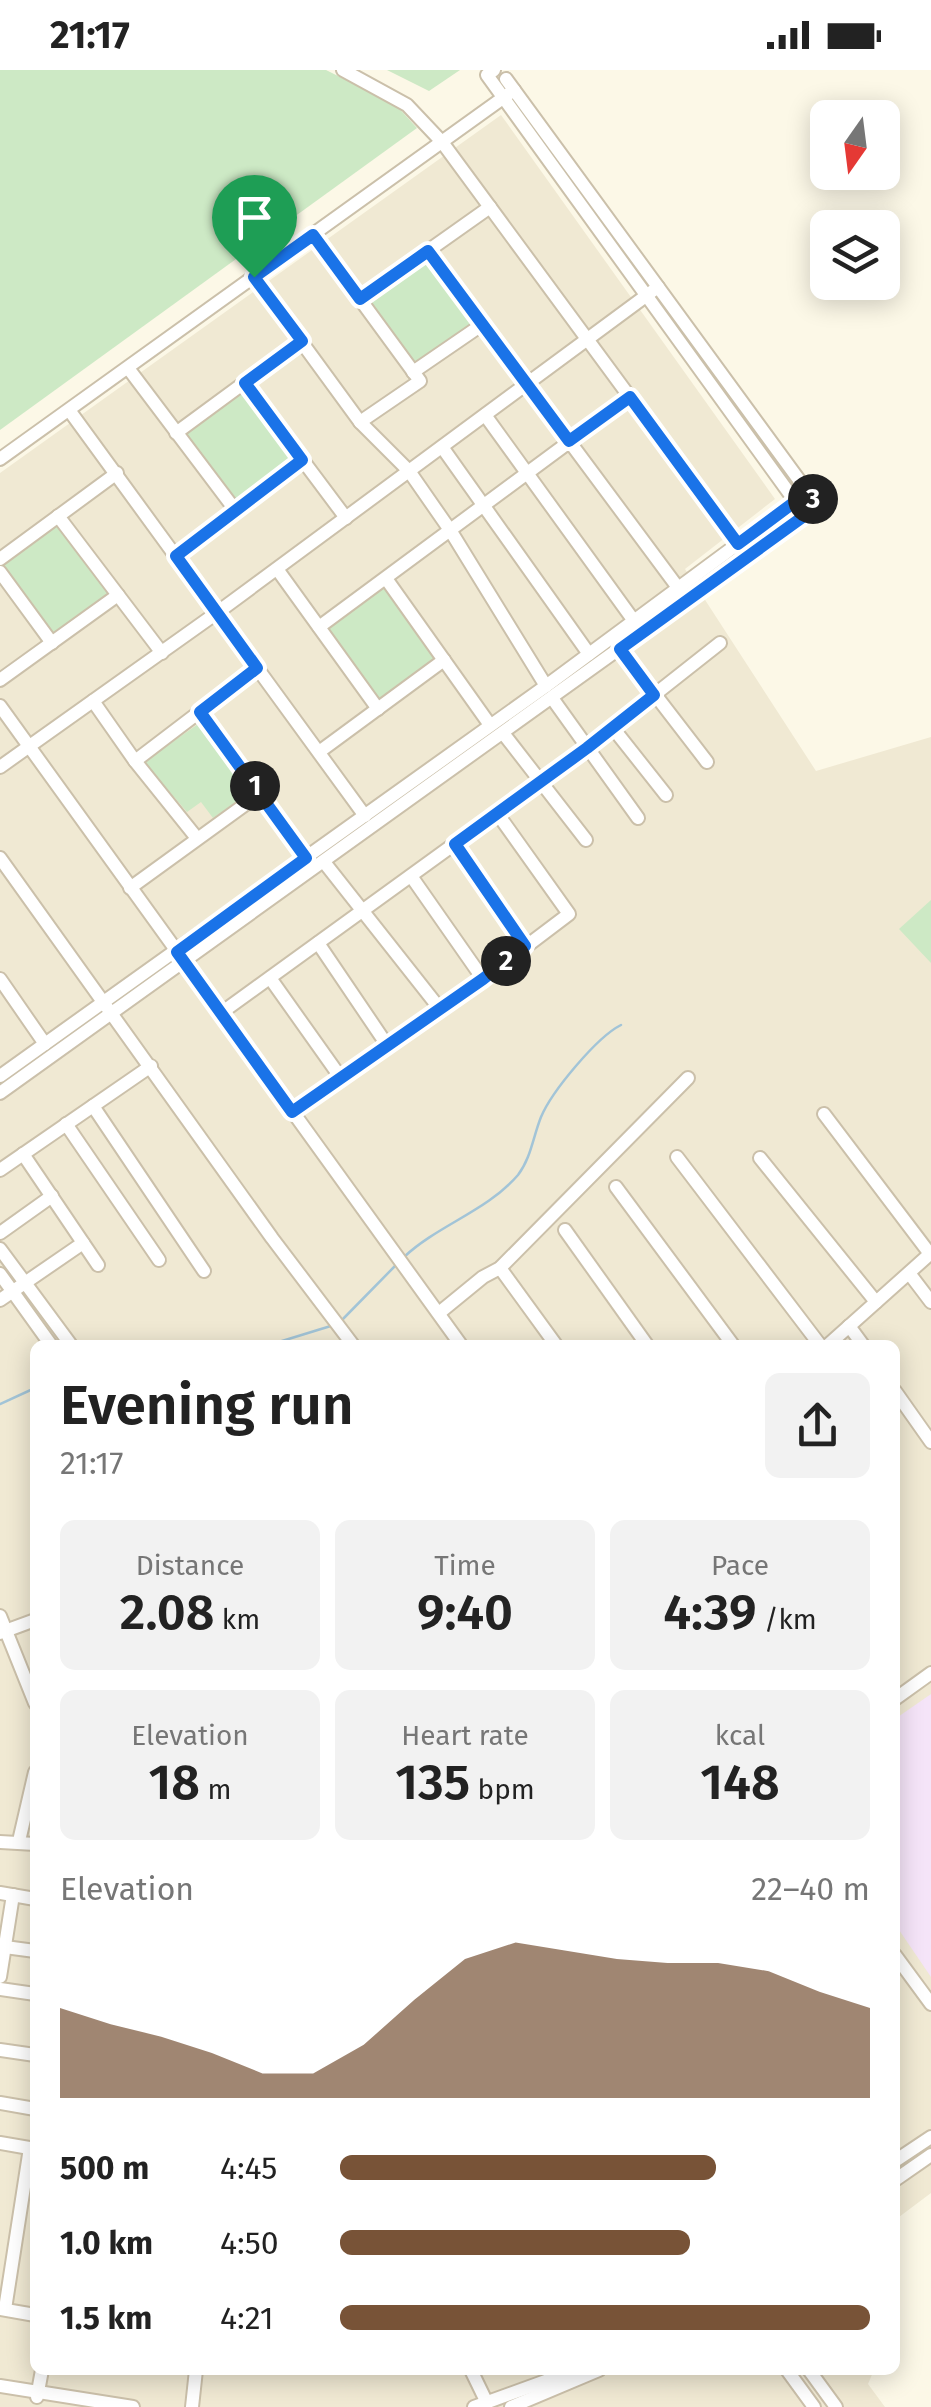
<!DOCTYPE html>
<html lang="en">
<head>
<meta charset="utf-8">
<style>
  :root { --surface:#fff; --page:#f2f2f2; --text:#222; --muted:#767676; --accent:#785337 }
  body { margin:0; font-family:"Fira Sans",sans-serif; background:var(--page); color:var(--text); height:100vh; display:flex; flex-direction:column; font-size:38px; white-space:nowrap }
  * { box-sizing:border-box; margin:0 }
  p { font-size:32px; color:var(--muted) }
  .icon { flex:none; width:55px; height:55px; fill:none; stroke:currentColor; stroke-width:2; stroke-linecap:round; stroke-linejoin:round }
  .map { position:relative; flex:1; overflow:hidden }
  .side { position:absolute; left:30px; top:1270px; width:870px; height:1035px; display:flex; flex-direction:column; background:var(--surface); border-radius:15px; box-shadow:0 5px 25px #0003 }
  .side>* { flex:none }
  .needle { width:65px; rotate:194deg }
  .controls { position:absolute; left:810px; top:30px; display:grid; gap:20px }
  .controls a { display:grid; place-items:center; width:90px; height:90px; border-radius:15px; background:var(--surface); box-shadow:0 5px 25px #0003; font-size:50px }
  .pin { position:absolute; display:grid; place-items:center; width:85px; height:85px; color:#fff; margin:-102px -42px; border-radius:50% 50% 50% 0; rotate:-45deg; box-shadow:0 0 10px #0007 }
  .pin .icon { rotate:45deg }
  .km { position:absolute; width:50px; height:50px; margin:-25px; border-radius:50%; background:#222; color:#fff; font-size:28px; line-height:50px; text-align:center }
  .round { display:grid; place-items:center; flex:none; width:105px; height:105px; border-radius:15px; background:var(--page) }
  .head { display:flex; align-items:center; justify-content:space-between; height:170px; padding:0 30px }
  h1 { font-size:55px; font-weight:600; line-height:75px }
  .stats { display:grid; grid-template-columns:repeat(3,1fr); gap:15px; height:170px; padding:10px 30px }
  .stats div { display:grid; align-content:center; border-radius:15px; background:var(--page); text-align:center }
  .stats b { font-size:50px; font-weight:600 }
  .stats small { font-size:28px; font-weight:400 }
  .stats p { font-size:28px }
  .chart { height:280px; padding:20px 30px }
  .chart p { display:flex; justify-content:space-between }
  .chart svg { width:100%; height:180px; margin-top:10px; fill:var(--accent); opacity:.7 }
  ul { padding:0 30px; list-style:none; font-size:32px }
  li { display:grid; grid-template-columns:160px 120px 1fr; align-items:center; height:75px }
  li i { height:25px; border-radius:12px; background:var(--accent) }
  .status { display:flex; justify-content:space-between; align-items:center; height:70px; padding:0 50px; background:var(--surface); direction:ltr }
  .status svg { height:28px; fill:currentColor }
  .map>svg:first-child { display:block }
</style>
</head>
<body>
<div class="status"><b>21:17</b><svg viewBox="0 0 49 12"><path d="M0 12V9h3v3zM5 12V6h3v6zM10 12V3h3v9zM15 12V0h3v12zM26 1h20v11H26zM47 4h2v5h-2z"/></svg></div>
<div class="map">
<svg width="931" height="2337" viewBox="0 0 931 2337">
  <rect width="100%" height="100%" fill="#fcf8e7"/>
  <polygon fill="#f0e9d3" points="501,45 775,429 685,499 816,701 931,667 931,2123 895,2150 895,1275 35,1275 35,2300 874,2300 868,2314 885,2337 0,2337 0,403"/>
  <polygon fill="#f5e4f8" points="931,1624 931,1907 895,1854 895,1649"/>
  <g fill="#cde9c5">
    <polygon points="0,0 326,0 396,35 417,58 0,360"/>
    <polygon points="387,0 460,0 429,21"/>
    <polygon points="426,187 475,254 416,296 367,229"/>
    <polygon points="242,321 294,390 235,433 184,364"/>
    <polygon points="57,454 109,523 53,564 2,495"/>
    <polygon points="384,516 437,590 379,632 326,558"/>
    <polygon points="201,652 251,721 213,748 201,732 187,742 144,692"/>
    <polygon points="931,830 931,893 899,859"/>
  </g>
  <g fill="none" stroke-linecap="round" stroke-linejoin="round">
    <g stroke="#a2c4d7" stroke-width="2.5">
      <path d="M404 1187C438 1155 487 1141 518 1105 531 1088 533 1067 541 1047 552 1021 597 967 621 955"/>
      <polyline points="341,1251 395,1196"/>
      <polyline points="269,1275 334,1255"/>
      <polyline points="0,1334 35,1318"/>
    </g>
    <defs>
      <g id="minor">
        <polyline points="343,0 407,35 442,72 738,474"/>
        <polyline points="494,0 487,5 800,438"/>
        <polyline points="313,165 420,311 360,352"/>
        <polyline points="428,181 679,519"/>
        <polyline points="254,207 360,352 409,401 450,460 546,616"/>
        <polyline points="360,229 490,137"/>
        <polyline points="128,298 236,441"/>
        <polyline points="413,302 483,254"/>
        <polyline points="245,313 346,448"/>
        <polyline points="69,340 365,746"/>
        <polyline points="485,345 634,551"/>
        <polyline points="176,363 301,271"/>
        <polyline points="442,377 589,584"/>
        <polyline points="0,389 514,20"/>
        <polyline points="58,446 162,583"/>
        <polyline points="176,486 303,390"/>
        <polyline points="0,489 117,403"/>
        <polyline points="277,499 378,639"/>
        <polyline points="0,502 52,573"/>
        <polyline points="387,510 490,655"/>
        <polyline points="319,557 630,327"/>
        <polyline points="620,579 707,692"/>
        <polyline points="0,610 118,525"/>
        <polyline points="552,628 638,748"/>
        <polyline points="93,631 135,691 196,767"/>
        <polyline points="0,636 461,1275"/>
        <polyline points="201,643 306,787"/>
        <polyline points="613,658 666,725"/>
        <polyline points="503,663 586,770"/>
        <polyline points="319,682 444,590"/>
        <polyline points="135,691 257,598"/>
        <polyline points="0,697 218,542 658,217"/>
        <polyline points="455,774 525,876"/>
        <polyline points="0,788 272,1168 353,1275"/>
        <polyline points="324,792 440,939"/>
        <polyline points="411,806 483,909"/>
        <polyline points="130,818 261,723"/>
        <polyline points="318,873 387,975"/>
        <polyline points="270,908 341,1008"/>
        <polyline points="0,909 45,974"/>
        <polyline points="221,943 587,678 720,573"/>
        <polyline points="0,1006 546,616 808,422"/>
        <polyline points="0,1023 818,436 506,9"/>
        <polyline points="93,1036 204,1201"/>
        <polyline points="292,1042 483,909 569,844 497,743"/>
        <polyline points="824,1044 930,1184"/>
        <polyline points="66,1054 159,1190"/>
        <polyline points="23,1084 98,1195"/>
        <polyline points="677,1087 820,1275"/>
        <polyline points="760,1088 876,1232"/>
        <polyline points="0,1100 151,996"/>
        <polyline points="616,1117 733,1275"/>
        <polyline points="565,1160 647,1275"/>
        <polyline points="0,1163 52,1126"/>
        <polyline points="0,1179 71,1275"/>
        <polyline points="500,1198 556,1275"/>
        <polyline points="909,1203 931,1232"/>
        <polyline points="0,1204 51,1275"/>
        <polyline points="0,1230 83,1173"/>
        <polyline points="439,1243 483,1207 500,1198 688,1008"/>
        <polyline points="849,1256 863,1275"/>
        <polyline points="828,1275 931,1183"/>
        <polyline points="895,1321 931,1372"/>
        <polyline points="0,1546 35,1633"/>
        <polyline points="0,1563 35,1550"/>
        <polyline points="895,1629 931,1603"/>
        <polyline points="19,1771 35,1702"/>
        <polyline points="0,1772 35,1774"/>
        <polyline points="0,1823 35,1829"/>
        <polyline points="5,1877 35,1881"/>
        <polyline points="895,1885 931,1934"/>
        <polyline points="0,1907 13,1825"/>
        <polyline points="0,1919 35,1924"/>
        <polyline points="0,1980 35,1985"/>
        <polyline points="0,2033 35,2039"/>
        <polyline points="0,2073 35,2079"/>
        <polyline points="895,2091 931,2067"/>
        <polyline points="895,2110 931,2085"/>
        <polyline points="0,2239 35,2245"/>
        <polyline points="5,2239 30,2078"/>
        <polyline points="471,2300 487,2333"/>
        <polyline points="787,2300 814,2337"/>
        <polyline points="809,2300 836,2337"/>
        <polyline points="0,2316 133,2337"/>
        <polyline points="37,2327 42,2300"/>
        <polyline points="192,2337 196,2300"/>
        <polyline points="474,2337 576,2300"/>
        <polyline points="511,2337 599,2300"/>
      </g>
    </defs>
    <use href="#minor" stroke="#cbc0aa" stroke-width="16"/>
    <use href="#minor" stroke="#fff" stroke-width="12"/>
  </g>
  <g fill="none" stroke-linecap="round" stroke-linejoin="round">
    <defs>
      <polygon id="route" points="313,165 360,229 428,181 569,371 630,327 738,474 808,422 818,436 620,579 654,625 587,678 455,774 525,876 483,909 292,1042 177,882 306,788 200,642 257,598 176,486 302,390 245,313 302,271 254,207"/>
    </defs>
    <use href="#route" stroke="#fff" stroke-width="20"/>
    <use href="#route" stroke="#1a73e8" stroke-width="12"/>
  </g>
</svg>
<div class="controls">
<a><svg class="needle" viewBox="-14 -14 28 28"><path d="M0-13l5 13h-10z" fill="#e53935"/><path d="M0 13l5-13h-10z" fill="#767676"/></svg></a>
<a><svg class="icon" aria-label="layers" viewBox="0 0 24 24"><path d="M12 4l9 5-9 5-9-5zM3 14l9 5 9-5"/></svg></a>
</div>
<div class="pin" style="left:254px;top:207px;background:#1e9e55"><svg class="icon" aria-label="arrive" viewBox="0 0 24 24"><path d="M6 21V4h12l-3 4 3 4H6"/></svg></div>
<b class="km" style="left:255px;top:716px">1</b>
<b class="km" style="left:506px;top:891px">2</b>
<b class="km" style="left:813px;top:429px">3</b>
<section class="side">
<div class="head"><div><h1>Evening run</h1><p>21:17</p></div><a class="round"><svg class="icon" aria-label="share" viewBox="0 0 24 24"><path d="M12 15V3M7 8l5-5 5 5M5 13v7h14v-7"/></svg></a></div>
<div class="stats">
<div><p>Distance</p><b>2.08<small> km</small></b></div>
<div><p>Time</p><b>9:40</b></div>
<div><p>Pace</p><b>4:39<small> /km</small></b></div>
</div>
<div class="stats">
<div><p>Elevation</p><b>18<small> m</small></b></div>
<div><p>Heart rate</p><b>135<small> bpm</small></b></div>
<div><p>kcal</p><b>148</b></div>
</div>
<div class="chart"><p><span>Elevation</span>22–40 m</p>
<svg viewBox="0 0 160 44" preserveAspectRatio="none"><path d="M0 44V22L10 26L20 29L30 33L40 38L50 38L60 31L70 20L80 10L90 6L100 8L110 10L120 11L130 11L140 13L150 18L160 22V44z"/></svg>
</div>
<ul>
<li><b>500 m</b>4:45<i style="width:71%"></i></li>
<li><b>1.0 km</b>4:50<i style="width:66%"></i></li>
<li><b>1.5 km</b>4:21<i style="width:100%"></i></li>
</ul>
</section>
</div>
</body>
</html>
